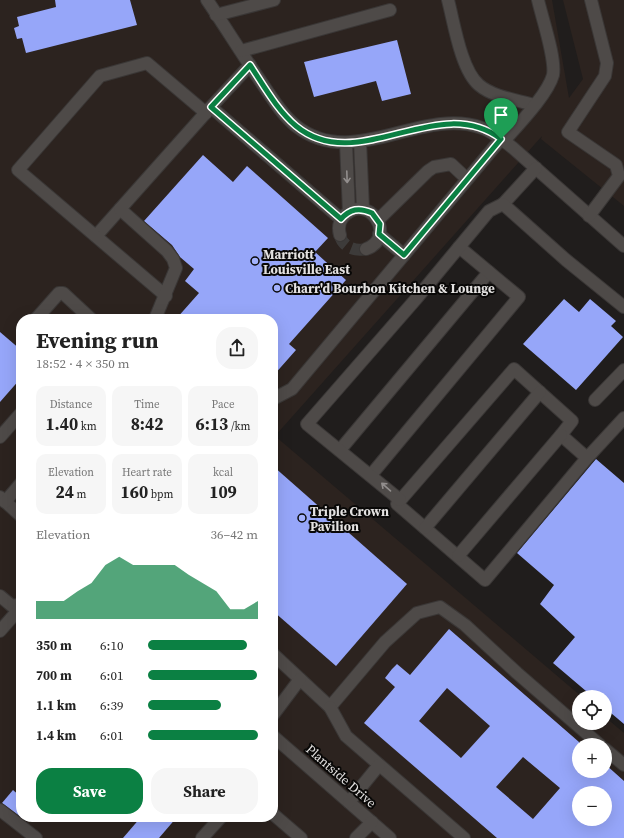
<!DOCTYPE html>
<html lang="en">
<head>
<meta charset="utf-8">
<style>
  :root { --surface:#fff; --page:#f6f6f6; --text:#222; --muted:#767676; --accent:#0b8043 }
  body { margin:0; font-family:"Source Serif 4",serif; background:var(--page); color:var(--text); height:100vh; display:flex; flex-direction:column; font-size:15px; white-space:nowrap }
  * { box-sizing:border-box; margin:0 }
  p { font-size:13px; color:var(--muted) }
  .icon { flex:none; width:22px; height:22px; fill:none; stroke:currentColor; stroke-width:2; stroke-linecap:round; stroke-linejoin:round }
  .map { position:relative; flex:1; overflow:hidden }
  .panel { position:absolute; left:16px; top:314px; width:262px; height:508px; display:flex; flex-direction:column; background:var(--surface); border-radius:16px; box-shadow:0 4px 16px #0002 }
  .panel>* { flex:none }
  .tools { position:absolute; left:572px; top:690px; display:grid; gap:8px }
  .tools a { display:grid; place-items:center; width:40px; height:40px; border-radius:50%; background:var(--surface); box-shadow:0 4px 16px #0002; font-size:20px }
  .pin { position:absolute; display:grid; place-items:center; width:34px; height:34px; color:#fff; margin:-41px -17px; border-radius:50% 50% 50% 0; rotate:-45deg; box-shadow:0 0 4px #0007 }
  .pin .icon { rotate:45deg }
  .round { display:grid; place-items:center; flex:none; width:42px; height:42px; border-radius:16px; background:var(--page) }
  .summary { display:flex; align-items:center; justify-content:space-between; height:68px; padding:0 20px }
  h1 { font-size:22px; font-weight:700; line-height:30px }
  .figures { display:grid; grid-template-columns:repeat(3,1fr); gap:6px; height:68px; padding:4px 20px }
  .figures div { display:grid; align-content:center; border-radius:10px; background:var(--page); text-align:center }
  .figures b { font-size:17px; font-weight:700 }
  .figures small { font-size:11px; font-weight:400 }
  .figures p { font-size:11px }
  .chart { height:112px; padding:8px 20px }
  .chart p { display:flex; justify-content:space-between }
  .chart svg { width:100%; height:72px; margin-top:4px; fill:var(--accent); opacity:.7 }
  .primary-button { display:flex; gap:8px; margin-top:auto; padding:8px 20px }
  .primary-button a { flex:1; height:46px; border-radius:16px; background:var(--accent); color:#fff; font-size:16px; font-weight:700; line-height:46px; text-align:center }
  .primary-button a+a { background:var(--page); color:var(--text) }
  ul { padding:0 20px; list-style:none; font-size:13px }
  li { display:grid; grid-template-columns:64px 48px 1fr; align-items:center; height:30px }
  li i { height:10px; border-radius:5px; background:var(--accent) }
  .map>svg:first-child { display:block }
</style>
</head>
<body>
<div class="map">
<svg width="624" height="838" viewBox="0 0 624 838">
  <rect width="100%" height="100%" fill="#201d1c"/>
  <path fill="#2c231f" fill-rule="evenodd" d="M0 0H552L569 98 583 79 563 0H624V206L541 139 542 136 275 436 582 697H579V723H605V717L624 733V838H0ZM21 319H273V817H21ZM579 745H605V771H579ZM579 793H605V819H579Z"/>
  <g fill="#96a6f9" fill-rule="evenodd">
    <polygon points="55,0 130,0 137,25 26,53 22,38 17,39 14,28 19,26 17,17 56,7"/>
    <polygon points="397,40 411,94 382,101 376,81 314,97 304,62"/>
    <polygon points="203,155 233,182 247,166 328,238 315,252 346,280 289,344 296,350 273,376 273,319 176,319 199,293 185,281 194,269 180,257 172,245 144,221"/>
    <polygon points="564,299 579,312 590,299 616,321 611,326 623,337 576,390 523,344"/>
    <polygon points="0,332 21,350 21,378 0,402"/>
    <polygon points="596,459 624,483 624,724 605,708 605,697 593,697 553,663 575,637 540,604 554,585 517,553"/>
    <polygon points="273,466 407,584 336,666 273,611"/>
    <path d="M449 629 579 742V771H605V764L624 781V838H497L364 723 395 687 385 678 392 669 397 664 410 675ZM447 688 490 726 461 758 419 721ZM523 757 560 788 533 819 496 787ZM579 793H605V819H579Z"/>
    <polygon points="13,790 21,797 21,817 2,803"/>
    <polygon points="141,817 177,817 159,838 123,838"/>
  </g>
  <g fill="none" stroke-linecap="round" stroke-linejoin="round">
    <path stroke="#3d3b3a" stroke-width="12" stroke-dasharray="12 6" stroke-linecap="butt" d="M340 235C342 246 354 252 366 249"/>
    <defs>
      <g id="minor">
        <path d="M207 0C224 25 240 51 257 76 269 93 280 113 296 126 353 171 421 106 482 128 493 132 503 140 513 148L624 246"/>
        <path d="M448 0C454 23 461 70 479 85 493 97 517 100 534 105"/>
        <polyline points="216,15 274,0"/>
        <polyline points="241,51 390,10"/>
        <polyline points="250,65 211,107 341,219"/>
        <polyline points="360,141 363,209"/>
        <path d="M504 141C518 125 548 94 553 75 556 58 542 18 538 0"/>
        <polyline points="346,143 349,212"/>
        <polyline points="503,204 536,168"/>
        <polyline points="589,216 619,176 616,165 568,132 605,76 607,63 591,0"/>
        <polyline points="378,220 428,171 434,167 451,164 467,179"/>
        <polyline points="379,234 404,255"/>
        <path d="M340 235C338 228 339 222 343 217 367 190 399 237 366 249"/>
        <polyline points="96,236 120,209"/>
        <polyline points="166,296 18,170 100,76 147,63 206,113"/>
        <polyline points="36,319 59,293 63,293 91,319"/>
        <polyline points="155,319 176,268 173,259 167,251 120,209 210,108"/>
        <polyline points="273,399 292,389 501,139"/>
        <polyline points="595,400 624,370"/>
        <polyline points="0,437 21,413"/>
        <polyline points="340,450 489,272"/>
        <polyline points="587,458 561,435 572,421 514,369 397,504 485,580 587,458 624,418"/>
        <polyline points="371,475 519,297 459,247"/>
        <polyline points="0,497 21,516"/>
        <polyline points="400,500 307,424 416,299 489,211 503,204 566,260 624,307"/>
        <polyline points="5,502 21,483"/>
        <polyline points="425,528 540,392"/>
        <polyline points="458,556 561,435"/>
        <polyline points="0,596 12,606 21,604"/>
        <polyline points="0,631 21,607"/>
        <polyline points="273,654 330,707 385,642 417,613 440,607 465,625 517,673 600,745"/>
        <polyline points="330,707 346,736 464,838"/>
        <polyline points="273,715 300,679"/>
        <polyline points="273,736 390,838"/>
        <polyline points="605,749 624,765"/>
        <polyline points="349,802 379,765"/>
        <polyline points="0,810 36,838"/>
        <polyline points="273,814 301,838"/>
        <polyline points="202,838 221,817"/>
        <polyline points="356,838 372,822"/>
      </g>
    </defs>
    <use href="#minor" stroke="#3a3736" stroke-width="14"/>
    <use href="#minor" stroke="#4e4a48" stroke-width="12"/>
  </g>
  <defs><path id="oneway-shaft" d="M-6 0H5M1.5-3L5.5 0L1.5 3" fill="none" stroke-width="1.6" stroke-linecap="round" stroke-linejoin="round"/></defs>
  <g stroke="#928e8d">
    <use href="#oneway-shaft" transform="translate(347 177) rotate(88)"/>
    <use href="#oneway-shaft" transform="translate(386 487) rotate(-139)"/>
  </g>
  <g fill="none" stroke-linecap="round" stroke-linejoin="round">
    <defs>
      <path id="route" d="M250 65C264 86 277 110 296 126 358 177 437 91 501 139L404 255 379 234 380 224 372 213C359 207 350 209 341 219L211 107Z"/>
    </defs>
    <use href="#route" stroke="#fff" stroke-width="8"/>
    <use href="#route" stroke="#0b8043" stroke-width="5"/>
  </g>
  <g fill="#a3b2fd" stroke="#090807" stroke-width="1.5">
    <circle cx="255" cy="261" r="4"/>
    <circle cx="277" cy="288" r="4"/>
    <circle cx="302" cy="518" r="4"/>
  </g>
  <g text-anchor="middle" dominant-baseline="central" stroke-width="4" stroke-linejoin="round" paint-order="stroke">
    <g font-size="13" font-weight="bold" fill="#e4e2e1" stroke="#090807" text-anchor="start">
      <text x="263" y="254">Marriott<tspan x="263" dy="15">Louisville East</tspan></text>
      <text x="285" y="288">Charr'd Bourbon Kitchen &amp; Lounge</text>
      <text x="310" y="511">Triple Crown<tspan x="310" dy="15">Pavilion</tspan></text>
    </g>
    <g font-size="13" fill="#e4e2e1" stroke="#090807">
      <text transform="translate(341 776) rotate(41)">Plantside Drive</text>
    </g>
  </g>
</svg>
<div class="tools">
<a><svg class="icon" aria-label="locate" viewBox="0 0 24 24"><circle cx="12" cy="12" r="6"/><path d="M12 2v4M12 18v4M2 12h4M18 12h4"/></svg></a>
<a>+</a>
<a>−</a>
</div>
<div class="pin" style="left:501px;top:139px;background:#1e9e55"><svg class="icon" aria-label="arrive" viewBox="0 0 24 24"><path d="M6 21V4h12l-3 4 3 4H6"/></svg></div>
<section class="panel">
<div class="summary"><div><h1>Evening run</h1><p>18:52 · 4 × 350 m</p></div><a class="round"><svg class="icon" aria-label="share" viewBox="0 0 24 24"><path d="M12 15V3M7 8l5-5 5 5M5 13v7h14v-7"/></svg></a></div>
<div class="figures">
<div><p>Distance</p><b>1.40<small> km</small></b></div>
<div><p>Time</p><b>8:42</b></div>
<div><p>Pace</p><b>6:13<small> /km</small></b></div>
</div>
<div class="figures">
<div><p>Elevation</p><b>24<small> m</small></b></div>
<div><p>Heart rate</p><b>160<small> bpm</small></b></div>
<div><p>kcal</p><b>109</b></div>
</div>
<div class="chart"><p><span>Elevation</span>36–42 m</p>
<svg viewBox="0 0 160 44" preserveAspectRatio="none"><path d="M0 44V33L10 33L20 33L30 27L40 22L50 11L60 6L70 11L80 11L90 11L100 11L110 17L120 22L130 27L140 38L150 38L160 33V44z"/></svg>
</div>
<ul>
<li><b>350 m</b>6:10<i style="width:90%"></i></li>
<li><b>700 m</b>6:01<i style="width:99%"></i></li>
<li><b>1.1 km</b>6:39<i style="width:66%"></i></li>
<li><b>1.4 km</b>6:01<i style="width:100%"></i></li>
</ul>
<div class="primary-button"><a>Save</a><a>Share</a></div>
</section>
</div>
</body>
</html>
